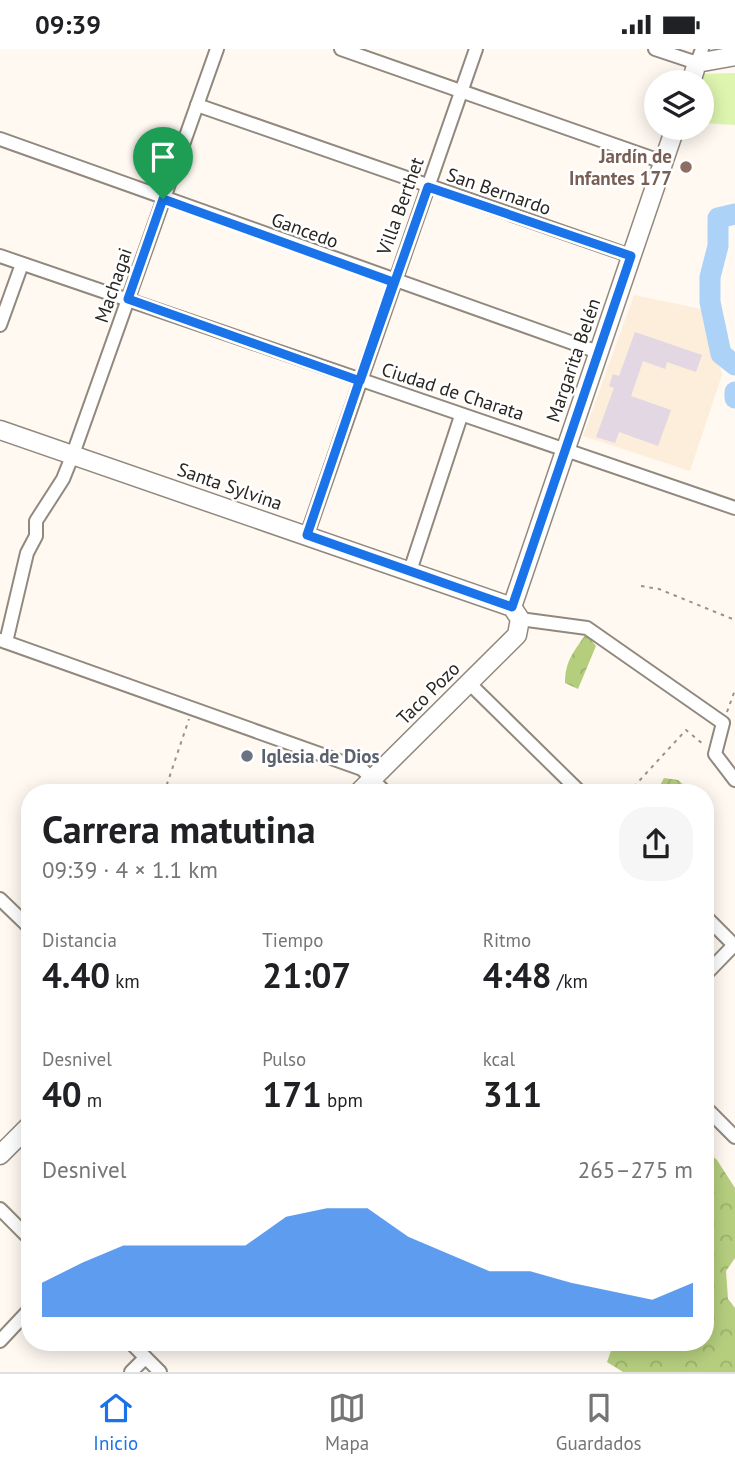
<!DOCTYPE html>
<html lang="es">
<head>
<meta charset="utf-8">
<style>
  :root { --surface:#fff; --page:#f6f6f6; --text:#202124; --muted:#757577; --line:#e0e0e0; --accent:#1a73e8 }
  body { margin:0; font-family:"PT Sans",sans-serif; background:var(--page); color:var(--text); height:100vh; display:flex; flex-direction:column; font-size:26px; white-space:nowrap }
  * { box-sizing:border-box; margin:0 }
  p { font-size:23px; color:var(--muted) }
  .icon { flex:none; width:38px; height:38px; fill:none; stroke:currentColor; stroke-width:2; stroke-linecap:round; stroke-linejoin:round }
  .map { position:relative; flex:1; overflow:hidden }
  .sheet { position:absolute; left:21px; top:735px; width:693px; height:567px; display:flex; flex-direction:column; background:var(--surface); border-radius:28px; box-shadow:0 4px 18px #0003 }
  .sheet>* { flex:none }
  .buttons { position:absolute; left:644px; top:21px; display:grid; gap:14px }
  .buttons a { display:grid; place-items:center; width:70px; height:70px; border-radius:50%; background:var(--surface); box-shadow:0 4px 18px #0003; font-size:35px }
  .pin { position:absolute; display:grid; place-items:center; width:60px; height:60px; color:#fff; margin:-72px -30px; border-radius:50% 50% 50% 0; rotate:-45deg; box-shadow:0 0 7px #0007 }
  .pin .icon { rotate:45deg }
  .round { display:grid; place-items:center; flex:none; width:74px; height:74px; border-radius:28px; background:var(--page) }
  .summary { display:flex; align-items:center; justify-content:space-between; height:119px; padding:0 21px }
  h1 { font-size:38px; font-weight:700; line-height:52px }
  .metrics { display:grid; grid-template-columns:repeat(3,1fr); gap:10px; height:119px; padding:7px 21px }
  .metrics div { display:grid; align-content:center }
  .metrics b { font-size:35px; font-weight:700 }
  .metrics small { font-size:19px; font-weight:400 }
  .metrics p { font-size:19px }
  .chart { height:196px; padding:14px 21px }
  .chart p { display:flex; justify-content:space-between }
  .chart svg { width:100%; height:126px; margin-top:7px; fill:var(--accent); opacity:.7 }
  .status { display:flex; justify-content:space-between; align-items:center; height:49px; padding:0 35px; background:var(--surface); direction:ltr }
  .status svg { height:19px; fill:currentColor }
  .tab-bar { display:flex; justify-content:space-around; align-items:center; height:98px; border-top:2px solid var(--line); background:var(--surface); font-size:19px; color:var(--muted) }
  .tab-bar a { display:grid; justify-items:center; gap:4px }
  .tab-bar .on { color:var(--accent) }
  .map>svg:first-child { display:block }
</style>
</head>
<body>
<div class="status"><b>09:39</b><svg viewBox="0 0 49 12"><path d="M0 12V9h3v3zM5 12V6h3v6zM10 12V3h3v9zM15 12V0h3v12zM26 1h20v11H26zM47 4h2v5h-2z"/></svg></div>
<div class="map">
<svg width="735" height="1323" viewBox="0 0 735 1323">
  <defs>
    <pattern id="forest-crowns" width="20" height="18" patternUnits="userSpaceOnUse" patternTransform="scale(1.75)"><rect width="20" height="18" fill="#b5ce7e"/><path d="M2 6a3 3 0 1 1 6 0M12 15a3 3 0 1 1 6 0" fill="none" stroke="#9cb16d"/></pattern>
  </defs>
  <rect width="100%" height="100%" fill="#fff9f2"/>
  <polygon fill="#fceedb" points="634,246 706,261 722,326 690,422 583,387"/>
  <g fill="url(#forest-crowns)">
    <path d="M586 585 596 597 578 640 565 634C565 612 574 602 586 585Z"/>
    <polygon points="664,729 678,731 693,744 656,744"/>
    <polygon points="705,1100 717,1111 735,1139 735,1209 726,1222 728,1250 735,1259 735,1323 623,1323 607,1313 614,1293 705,1293"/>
  </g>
  <polygon fill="#def5af" points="735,24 735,76 702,74 702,33 696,33 698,25"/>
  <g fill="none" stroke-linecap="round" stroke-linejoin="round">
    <g stroke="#add2f7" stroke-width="21">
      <polyline points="735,165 718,169 718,197 710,228 710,253 721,305 735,316"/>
      <polyline points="735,343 735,349"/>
    </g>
  </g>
  <polygon fill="#e2d7e2" points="635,283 702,306 696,323 667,313 665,320 643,312 631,347 671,361 658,397 619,383 615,394 596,388 614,339 609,337 613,325 619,327"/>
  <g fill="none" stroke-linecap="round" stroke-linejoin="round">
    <defs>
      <g id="street">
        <polyline points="341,0 663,113"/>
        <polyline points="655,0 697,14 702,0"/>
        <polyline points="197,56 631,207"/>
        <polyline points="0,90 598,303"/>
        <polyline points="0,207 735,459"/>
        <polyline points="0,276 22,215"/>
        <polyline points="307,486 476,0"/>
        <polyline points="410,522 461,367"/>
        <polyline points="520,570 587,579 723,674 715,705 735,731"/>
        <polyline points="0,591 362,720 386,744"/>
        <polyline points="6,593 27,504 36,487 36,472 63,430 73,405 217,0"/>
        <polyline points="468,633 581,744"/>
        <polyline points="0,850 30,879"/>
        <polyline points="705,867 735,897"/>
        <polyline points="705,926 735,895"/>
        <polyline points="705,1058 735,1088"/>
        <polyline points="0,1160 30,1190"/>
        <polyline points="0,1292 30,1260"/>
        <polyline points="130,1293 160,1323"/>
        <polyline points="131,1323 145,1309"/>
      </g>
      <g id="secondary">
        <polyline points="691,33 697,14 735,7"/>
        <polyline points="0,381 512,558 520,570 517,586 358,744"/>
        <polyline points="512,558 675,79"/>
        <polyline points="0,1106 30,1076"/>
      </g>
    </defs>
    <use href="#street" stroke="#91897e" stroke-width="16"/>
    <use href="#secondary" stroke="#91897e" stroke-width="21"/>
    <g stroke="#96928c" stroke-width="2" stroke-dasharray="3.5 5" stroke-linecap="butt">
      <polyline points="641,537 659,540 735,571"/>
      <polyline points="727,663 735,641"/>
      <polyline points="164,744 189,670"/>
      <polyline points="628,744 686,681 703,695"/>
    </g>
    <use href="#street" stroke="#fff" stroke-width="12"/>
    <use href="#secondary" stroke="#fff" stroke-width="18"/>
  </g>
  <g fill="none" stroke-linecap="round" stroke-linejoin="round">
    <defs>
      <polyline id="route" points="163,150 393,233 307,486 512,558 631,207 428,138 360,332 128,250 163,150"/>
    </defs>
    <use href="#route" stroke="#fff" stroke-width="14"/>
    <use href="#route" stroke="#1a73e8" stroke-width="9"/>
  </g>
  <circle fill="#8d6e63" stroke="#fff" stroke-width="2.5" cx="686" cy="118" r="7"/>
  <circle fill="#6b7280" stroke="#fff" stroke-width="2.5" cx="247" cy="707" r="7"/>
  <g text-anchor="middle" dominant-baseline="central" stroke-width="5" stroke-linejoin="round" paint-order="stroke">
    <g font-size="19" font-weight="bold" fill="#785e54" stroke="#fff" text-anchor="end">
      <text x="672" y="107">Jardín de<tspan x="672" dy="22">Infantes 177</tspan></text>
    </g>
    <g font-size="19" fill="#292621" stroke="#fff">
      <text transform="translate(499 142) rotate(19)">San Bernardo</text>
      <text transform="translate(400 157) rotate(-70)">Villa Berthet</text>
      <text transform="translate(305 181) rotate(20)">Gancedo</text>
      <text transform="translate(113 236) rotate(-71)">Machagai</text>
      <text transform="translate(573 311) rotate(-71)">Margarita Belén</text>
      <text transform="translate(453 342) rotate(18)">Ciudad de Charata</text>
      <text transform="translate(230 437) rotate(19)">Santa Sylvina</text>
      <text transform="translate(428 644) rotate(-45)">Taco Pozo</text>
    </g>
    <g font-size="19" font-weight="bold" fill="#5b616d" stroke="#fff" text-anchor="start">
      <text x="261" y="707">Iglesia de Dios</text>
    </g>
  </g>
</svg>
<div class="buttons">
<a><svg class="icon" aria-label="layers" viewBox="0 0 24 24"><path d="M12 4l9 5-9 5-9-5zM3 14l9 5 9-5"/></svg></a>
</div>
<div class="pin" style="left:163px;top:150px;background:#1e9e55"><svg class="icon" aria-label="arrive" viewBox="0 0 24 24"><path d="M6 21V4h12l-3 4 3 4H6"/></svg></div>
<section class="sheet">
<div class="summary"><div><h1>Carrera matutina</h1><p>09:39 · 4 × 1.1 km</p></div><a class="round"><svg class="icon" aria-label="share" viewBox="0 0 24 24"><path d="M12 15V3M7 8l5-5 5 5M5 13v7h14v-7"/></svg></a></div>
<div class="metrics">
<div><p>Distancia</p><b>4.40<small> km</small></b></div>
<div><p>Tiempo</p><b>21:07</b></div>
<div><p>Ritmo</p><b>4:48<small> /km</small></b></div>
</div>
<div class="metrics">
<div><p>Desnivel</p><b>40<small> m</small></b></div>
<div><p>Pulso</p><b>171<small> bpm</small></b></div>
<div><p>kcal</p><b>311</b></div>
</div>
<div class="chart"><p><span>Desnivel</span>265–275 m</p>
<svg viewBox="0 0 160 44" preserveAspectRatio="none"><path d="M0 44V32L10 25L20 19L30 19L40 19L50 19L60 9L70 6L80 6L90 16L100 22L110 28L120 28L130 32L140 35L150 38L160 32V44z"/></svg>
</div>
</section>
</div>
<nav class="tab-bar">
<a class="on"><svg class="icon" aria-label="home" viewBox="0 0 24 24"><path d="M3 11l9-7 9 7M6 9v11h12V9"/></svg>Inicio</a>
<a><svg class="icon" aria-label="map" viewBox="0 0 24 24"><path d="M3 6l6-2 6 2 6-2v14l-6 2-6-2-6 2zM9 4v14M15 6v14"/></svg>Mapa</a>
<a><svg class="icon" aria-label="saved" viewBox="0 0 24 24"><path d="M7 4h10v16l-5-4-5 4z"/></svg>Guardados</a>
</nav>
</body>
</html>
